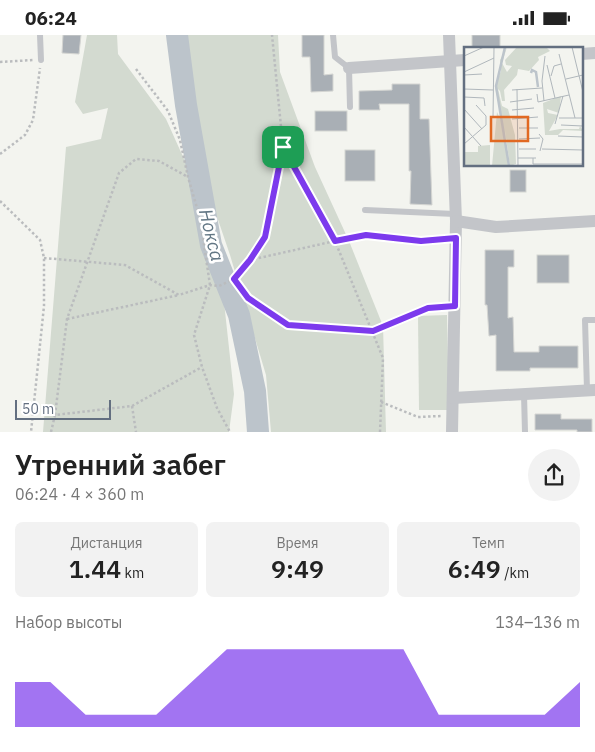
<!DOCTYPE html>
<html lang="ru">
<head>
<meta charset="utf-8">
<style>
  :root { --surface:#fff; --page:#f2f2f2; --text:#222; --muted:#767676; --accent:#7c3aed }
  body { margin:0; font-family:"IBM Plex Sans",sans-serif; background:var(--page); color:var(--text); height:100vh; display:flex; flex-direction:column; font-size:19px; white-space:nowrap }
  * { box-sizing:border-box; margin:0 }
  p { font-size:16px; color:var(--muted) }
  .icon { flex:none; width:28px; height:28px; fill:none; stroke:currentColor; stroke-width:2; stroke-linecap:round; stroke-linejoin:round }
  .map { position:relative; height:397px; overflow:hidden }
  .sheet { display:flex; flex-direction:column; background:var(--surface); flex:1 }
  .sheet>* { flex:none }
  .scale { position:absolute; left:15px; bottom:12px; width:96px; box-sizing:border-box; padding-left:5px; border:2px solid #636f80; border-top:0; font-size:14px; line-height:18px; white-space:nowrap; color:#636f80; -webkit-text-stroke:4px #fff; paint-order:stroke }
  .pin { position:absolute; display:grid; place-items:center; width:42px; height:42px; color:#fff; margin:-21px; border-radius:10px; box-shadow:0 2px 8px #0006 }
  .round { display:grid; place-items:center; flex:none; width:52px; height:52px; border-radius:26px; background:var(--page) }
  .headline { display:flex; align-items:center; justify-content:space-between; height:85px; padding:0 15px }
  h1 { font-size:28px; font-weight:600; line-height:38px }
  .metrics { display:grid; grid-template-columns:repeat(3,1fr); gap:8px; height:85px; padding:5px 15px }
  .metrics div { display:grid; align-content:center; border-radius:8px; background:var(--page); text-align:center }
  .metrics b { font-size:25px; font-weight:600 }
  .metrics small { font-size:14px; font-weight:400 }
  .metrics p { font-size:14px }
  .chart { height:140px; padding:10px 15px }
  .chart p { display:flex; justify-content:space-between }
  .chart svg { width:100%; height:90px; margin-top:5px; fill:var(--accent); opacity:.7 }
  .status { display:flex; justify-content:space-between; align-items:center; height:35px; padding:0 25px; background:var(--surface); direction:ltr }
  .status svg { height:14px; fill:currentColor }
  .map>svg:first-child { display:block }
</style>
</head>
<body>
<div class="status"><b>06:24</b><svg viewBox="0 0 49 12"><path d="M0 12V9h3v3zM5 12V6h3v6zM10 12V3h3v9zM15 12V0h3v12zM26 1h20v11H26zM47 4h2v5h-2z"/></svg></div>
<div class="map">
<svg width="595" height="397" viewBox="0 0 595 397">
  <rect width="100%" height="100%" fill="#f3f4ef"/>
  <g fill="#d3dad0">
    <polygon points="87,0 117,0 118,19 166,84 207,175 220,230 234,359 229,397 43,397 66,112 101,104 108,73 83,79 75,67"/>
    <polygon points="167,0 278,0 280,37 315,132 349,206 383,291 386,397 271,397 266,340 230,220 177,64"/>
    <polygon points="447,280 449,375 419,375 418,281"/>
  </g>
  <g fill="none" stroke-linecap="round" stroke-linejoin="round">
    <polyline stroke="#bcc4cb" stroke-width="22" points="177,0 186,70 211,210 239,280 255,356 258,397"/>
  </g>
  <g fill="#a9afb5" stroke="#d4d5d2">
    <polygon points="63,0 81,0 79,19 62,18"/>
    <polygon points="302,0 324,0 324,40 333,39 333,56 311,57 310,22 302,22"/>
    <rect x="472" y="0" width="28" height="13"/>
    <polygon points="392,49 420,49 420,84 429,84 432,170 410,169 411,136 409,136 409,69 379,69 380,75 359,75 359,56 392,55"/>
    <rect x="315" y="76" width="32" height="20"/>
    <rect x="345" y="115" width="30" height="31"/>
    <rect x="510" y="135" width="16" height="22"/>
    <polygon points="485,215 514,215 514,232 508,232 508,283 513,282 514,317 539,317 539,311 578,311 578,333 530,333 530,336 496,336 496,300 489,301 487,270 485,270"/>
    <rect x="537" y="220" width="32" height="28"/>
    <polygon points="535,379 561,379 561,384 592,384 592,397 577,397 577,395 535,395"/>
  </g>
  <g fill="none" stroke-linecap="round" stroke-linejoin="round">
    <g stroke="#babcbe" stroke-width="2.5" stroke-dasharray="2.5 2.5" stroke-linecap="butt">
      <polyline points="0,27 33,25"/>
      <polyline points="136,34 168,76 180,105 188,142 200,183 210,250 194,300 202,332 217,373 230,397"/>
      <polyline points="0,119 25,100 33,85 40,33"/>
      <polyline points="0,166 40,205 44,223 44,271 31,397"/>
      <polyline points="44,223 125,230 179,260 210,250 219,251 234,244 250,225 335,206 283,112"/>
      <polyline points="250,225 265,202 283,112 272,0"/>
      <polyline points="234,244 248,263 287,291 373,296 428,273 441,272"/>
      <polyline points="67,284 179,260"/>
      <polyline points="381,367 418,382 441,381"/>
      <polyline points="132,371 136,397"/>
      <polyline points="55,380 67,284 119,138 136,124 159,126 188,142"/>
      <polyline points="51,397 55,380 132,371 202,332"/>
      <polyline points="380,397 383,323 335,206 366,200 421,206 444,204"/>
    </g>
    <g stroke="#c3c5c9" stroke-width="6">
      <polyline points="40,0 41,25"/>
      <polyline points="333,0 335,22 349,33 350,72"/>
      <polyline points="365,175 455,179"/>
      <polyline points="587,355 585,285 595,285"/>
      <polyline points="524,359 525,397"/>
    </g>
    <g stroke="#c3c5c9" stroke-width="12">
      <polyline points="449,0 456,186 452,397"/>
      <polyline points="581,19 595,18"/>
      <polyline points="349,33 465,25"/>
      <polyline points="456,186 496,192 595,186"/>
      <polyline points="453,363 595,355"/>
    </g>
  </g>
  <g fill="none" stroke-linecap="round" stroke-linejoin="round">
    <defs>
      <polygon id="route" points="283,112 335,206 366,200 421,206 456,203 455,271 428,273 373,296 288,290 248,263 234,244 250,225 265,202"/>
    </defs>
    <use href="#route" stroke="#fff" stroke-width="10"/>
    <use href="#route" stroke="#7c3aed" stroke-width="6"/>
  </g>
  <g text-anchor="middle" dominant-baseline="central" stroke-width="5" stroke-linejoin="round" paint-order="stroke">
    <g font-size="19" font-style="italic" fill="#637785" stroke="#fff">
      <text transform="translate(212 200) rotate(76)">Нокса</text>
    </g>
  </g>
  <g transform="translate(464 12)">
    <rect width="119" height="119" fill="#f3f4ef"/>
    <path d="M43 0 38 16 43 25 48 19 42 18 41 13 53 0H82L86 4 74 10 75 13 65 24 54 22 53 28 40 43 41 54H38L36 44 34 42 38 59 44 62 51 88 52 117 46 119 41 84 44 119H28L33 65 39 78 31 40 37 24 36 13ZM97 49 95 66 83 62 84 66 94 68 85 84 96 82H115L116 79 119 84 99 83 94 88H81L79 56ZM26 98V119H0V105H14V99Z" fill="#d3dad0"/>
    <path fill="none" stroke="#bcc4cb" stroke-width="2.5" d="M41 0 32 39 45 119M67 26 68 23 72 25 74 40"/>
    <path fill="none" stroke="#b0b7bc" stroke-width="1" d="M108 0 119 45M95 7 111 71M0 9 20 0M83 18 91 51M0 25 30 11M0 28 18 27M87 29 90 19 97 17M102 32 119 28M0 42 29 43M53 42 54 119M48 43 78 41M73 47 74 55 105 48M0 50 20 51 21 59M80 54 78 34 81 9M46 55 68 52M0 62 18 82M48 63 70 61M29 71 30 0M95 71H119M48 72 74 70M91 77 99 49M97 78 119 79M0 80 17 99M55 81H74M75 87 79 92 76 104M94 89 119 90M55 92 76 91M0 97 22 78V69L12 58M55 102H72M78 102 119 103M54 111H72M69 111V117H119"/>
    <path fill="#e16922" fill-opacity="0.15" stroke="#e16922" stroke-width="2.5" d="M27 70H64V94H27Z"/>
    <rect width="119" height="119" fill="none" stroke="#636f80" stroke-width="2.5"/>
  </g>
</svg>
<div class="scale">50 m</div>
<div class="pin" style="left:283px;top:112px;background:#1e9e55"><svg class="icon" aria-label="arrive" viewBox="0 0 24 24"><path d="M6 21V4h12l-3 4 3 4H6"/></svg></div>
</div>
<section class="sheet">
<div class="headline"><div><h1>Утренний забег</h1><p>06:24 · 4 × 360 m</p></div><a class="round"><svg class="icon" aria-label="share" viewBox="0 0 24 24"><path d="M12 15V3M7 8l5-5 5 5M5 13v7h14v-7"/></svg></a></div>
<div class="metrics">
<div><p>Дистанция</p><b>1.44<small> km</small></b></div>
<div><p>Время</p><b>9:49</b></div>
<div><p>Темп</p><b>6:49<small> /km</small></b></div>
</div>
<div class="chart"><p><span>Набор высоты</span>134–136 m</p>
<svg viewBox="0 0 160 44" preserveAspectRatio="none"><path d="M0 44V22L10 22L20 38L30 38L40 38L50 22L60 6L70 6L80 6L90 6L100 6L110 6L120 38L130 38L140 38L150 38L160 22V44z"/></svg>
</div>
</section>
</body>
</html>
